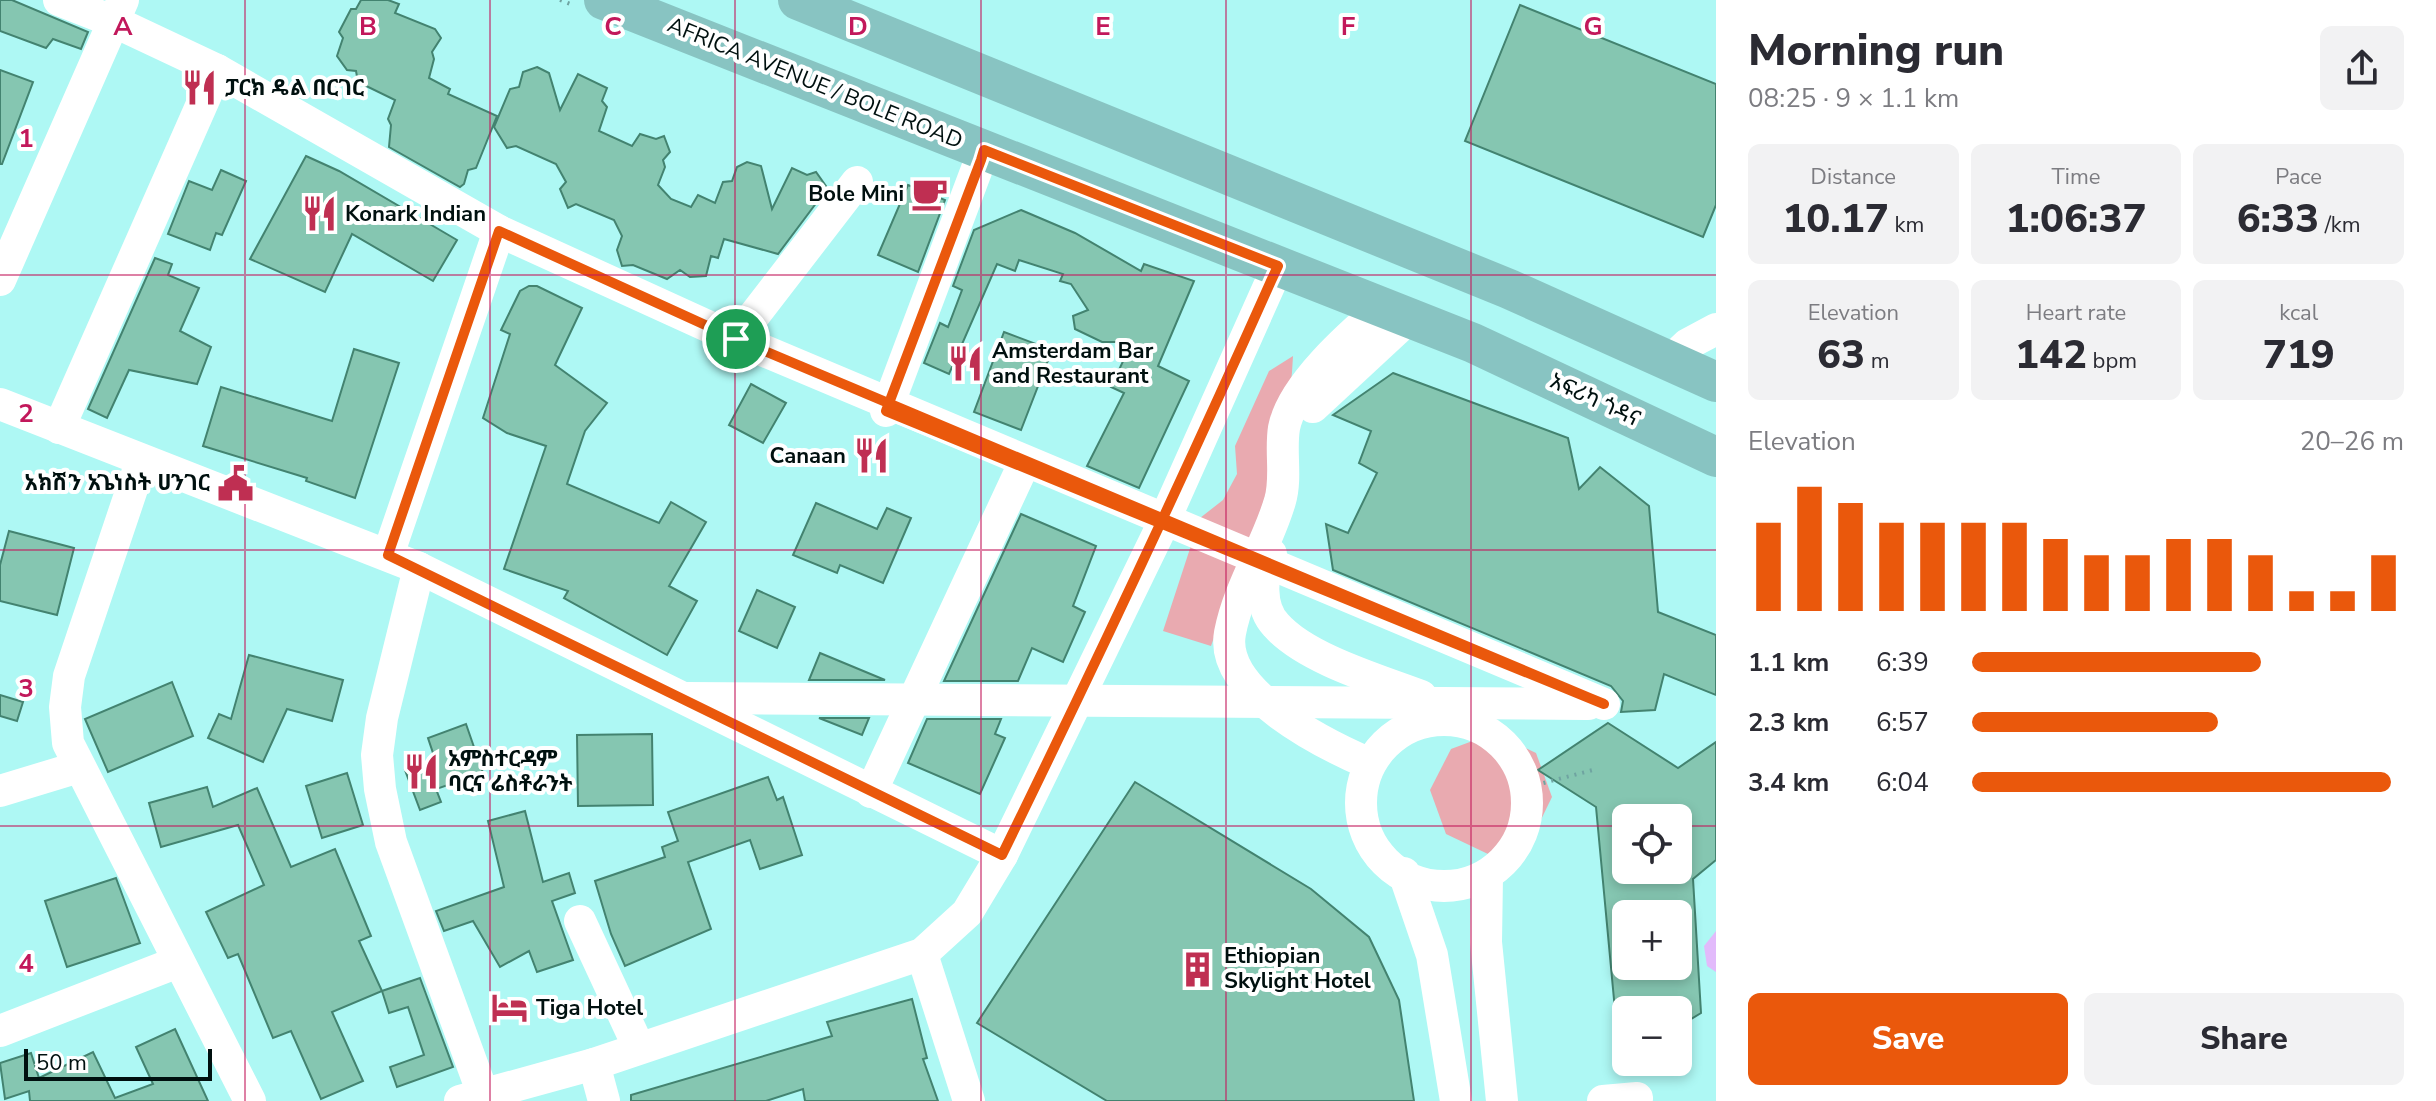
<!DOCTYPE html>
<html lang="en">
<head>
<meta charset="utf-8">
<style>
  :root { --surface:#fff; --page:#f2f2f3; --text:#2b2b33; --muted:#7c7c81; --accent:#ea580c }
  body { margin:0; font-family:"Nunito Sans","Noto Sans Ethiopic",sans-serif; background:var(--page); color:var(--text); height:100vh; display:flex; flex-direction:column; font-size:30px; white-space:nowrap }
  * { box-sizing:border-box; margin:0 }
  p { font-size:26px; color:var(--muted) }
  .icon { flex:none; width:44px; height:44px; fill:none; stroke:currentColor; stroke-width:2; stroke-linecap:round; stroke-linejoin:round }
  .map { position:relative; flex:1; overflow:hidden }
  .drawer { display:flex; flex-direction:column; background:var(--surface); width:720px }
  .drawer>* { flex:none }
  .tools { position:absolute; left:1612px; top:804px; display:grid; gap:16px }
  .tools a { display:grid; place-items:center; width:80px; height:80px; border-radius:12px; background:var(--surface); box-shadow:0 4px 12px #0003; font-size:40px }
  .scale { position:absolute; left:24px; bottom:20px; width:188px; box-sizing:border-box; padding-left:8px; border:4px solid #00100f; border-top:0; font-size:22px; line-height:28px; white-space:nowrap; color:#00100f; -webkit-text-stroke:6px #fff; paint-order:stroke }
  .pin { position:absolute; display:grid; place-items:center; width:68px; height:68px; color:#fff; margin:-34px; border:4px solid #fff; border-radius:50%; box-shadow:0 2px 8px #0007 }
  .round { display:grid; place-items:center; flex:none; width:84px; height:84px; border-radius:12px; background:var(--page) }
  .head { display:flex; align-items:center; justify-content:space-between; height:136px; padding:0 32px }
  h1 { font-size:44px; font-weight:800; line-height:60px }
  .figures { display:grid; grid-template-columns:repeat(3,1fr); gap:12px; height:136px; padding:8px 32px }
  .figures div { display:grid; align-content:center; border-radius:12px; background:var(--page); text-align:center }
  .figures b { font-size:40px; font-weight:800 }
  .figures small { font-size:22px; font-weight:400 }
  .figures p { font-size:22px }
  .chart { height:224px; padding:16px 32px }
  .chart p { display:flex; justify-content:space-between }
  .chart svg { width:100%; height:144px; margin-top:8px; stroke:var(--accent); stroke-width:6 }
  .action { display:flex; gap:16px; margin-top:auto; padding:16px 32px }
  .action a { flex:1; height:92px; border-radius:12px; background:var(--accent); color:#fff; font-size:32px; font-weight:800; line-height:92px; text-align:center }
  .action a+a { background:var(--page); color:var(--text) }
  ul { padding:0 32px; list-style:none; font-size:26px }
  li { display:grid; grid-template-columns:128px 96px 1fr; align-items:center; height:60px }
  li i { height:20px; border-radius:10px; background:var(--accent) }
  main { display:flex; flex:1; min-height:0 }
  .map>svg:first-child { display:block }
</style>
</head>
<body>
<main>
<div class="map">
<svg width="1716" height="1101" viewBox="0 0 1716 1101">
  <rect width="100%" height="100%" fill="#aef8f4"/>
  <g fill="#e9aab0">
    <path d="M1293 356C1289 458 1244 551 1211 646L1163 631 1200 518 1223 500 1237 474 1235 446 1269 371Z"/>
    <polygon points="1494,733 1536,753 1552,797 1532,838 1488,854 1446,834 1430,790 1451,749"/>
  </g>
  <polygon fill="#e2bafb" points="1716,931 1716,972 1707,966 1704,946"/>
  <g fill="#85c6b1" stroke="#438370" stroke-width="2" fill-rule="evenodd">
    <polygon points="0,0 12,0 88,32 81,49 53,39 46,48 0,31"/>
    <polygon points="361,0 388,0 399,4 395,13 435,29 441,38 432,52 434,59 429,78 450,89 448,94 497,116 476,168 468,170 464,184 460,187 389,147 391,125 388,119 395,100 358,82 356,71 347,70 337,56 343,38 339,32 351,9 356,9"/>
    <polygon points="1520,5 1716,84 1716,205 1703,237 1465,141"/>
    <polygon points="537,67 549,73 560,110 578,74 607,88 602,101 607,107 599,131 632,146 640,134 656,139 664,136 670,152 663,160 665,167 658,185 671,199 691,207 698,195 715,203 723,182 732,181 737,167 747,162 761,166 772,209 792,168 807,175 816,172 826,186 820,198 778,254 724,239 718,258 711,256 706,276 690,277 680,270 667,279 633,265 622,266 617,250 622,236 614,220 576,204 568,208 560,189 566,182 556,164 516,146 507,148 494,127 510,89 519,87 523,72"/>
    <polygon points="0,70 33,82 2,164 0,164"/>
    <polygon points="306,156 339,171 457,240 433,281 352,234 325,292 250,259"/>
    <polygon points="221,170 246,181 222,235 216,233 210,250 168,234 189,181 212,190"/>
    <polygon points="908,185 945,200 918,272 878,255"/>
    <polygon points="1021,210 1075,233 1141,271 1144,264 1194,281 1158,366 1189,381 1139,488 1087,466 1124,393 1111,387 1132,342 1102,342 1075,329 1073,316 1088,310 1071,284 1060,281 1063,274 1019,260 1015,271 997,264 949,374 924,363 940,323 948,327 962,290 953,286 974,230"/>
    <polygon points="155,258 172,264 168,275 199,288 180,331 211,347 197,384 129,370 107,418 88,409"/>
    <polygon points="529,286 537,286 582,308 555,365 607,403 585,431 567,484 659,523 671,502 706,522 669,586 697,601 667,655 564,598 568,591 504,569 546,446 507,433 483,418 510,334 501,330 520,291"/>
    <polygon points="1004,332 1052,350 1021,430 974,412"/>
    <polygon points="354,349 399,363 355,498 306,481 307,478 203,446 221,387 332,421"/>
    <polygon points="1393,373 1568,438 1579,489 1600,467 1649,506 1658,612 1716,635 1716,695 1664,674 1655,710 1621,712 1623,701 1611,686 1333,570 1326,524 1348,533 1377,473 1359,463 1371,431 1333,415"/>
    <polygon points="751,384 786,403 763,443 729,425"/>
    <polygon points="816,503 877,529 887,508 911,518 883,583 840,565 837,573 793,555"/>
    <polygon points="1021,514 1096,546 1073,606 1085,612 1063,662 1032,648 1018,681 944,681"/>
    <polygon points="9,531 74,548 57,615 0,601 0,565"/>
    <polygon points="757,590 795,607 777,648 739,631"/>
    <polygon points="820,653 885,680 809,680"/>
    <polygon points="249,655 343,680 332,721 287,709 263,762 208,738 219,714 231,719"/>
    <polygon points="172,682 193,736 108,772 85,719"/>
    <polygon points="0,695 23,702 17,721 0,716"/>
    <polygon points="819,718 869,718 862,735"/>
    <polygon points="927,719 1001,719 995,734 1005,738 980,794 908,763"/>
    <path d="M1608 723 1678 768 1716 742V860L1693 879 1701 1013 1678 1027V1010H1615L1596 807 1538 770ZM1626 818H1678V870H1626ZM1626 914H1678V966H1626Z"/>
    <polygon points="466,724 483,773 436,789 441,802 420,810 405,770 435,759 428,738"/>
    <polygon points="652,734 653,805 578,806 577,735"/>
    <polygon points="347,773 363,825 322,838 306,786"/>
    <polygon points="768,777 777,800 783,797 802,855 760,869 750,840 688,862 711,929 625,966 611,934 595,881 665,857 662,847 678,841 668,812"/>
    <polygon points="1135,782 1311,889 1369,937 1399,1000 1414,1101 1107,1101 977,1023"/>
    <polygon points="207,787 213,807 257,788 291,867 335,849 371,936 359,941 382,991 332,1012 363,1081 321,1099 291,1031 273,1038 238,954 228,958 206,912 264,885 238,825 161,847 149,803"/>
    <polygon points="525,811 543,882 569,873 575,893 552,901 573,960 537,972 529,951 500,967 473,921 444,931 436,911 504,887 488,821"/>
    <polygon points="116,878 140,943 67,967 45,901"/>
    <polygon points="420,978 453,1067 397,1087 390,1067 424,1055 408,1007 389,1013 382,991"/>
    <polygon points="912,999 927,1058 923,1059 938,1101 805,1101 803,1089 766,1101 631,1101 631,1095 832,1036 827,1022"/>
    <polygon points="175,1029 208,1101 30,1101 29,1091 5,1099 0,1063 31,1053 39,1078 93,1052 115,1098 153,1084 136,1047"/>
  </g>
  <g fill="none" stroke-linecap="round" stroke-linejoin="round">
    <g stroke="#6fa4a1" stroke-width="4" stroke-dasharray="2 6" stroke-linecap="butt">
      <polyline points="560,0 573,5"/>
      <polyline points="1528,787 1593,770"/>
    </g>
    <g stroke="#fff" stroke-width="32">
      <polyline points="59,0 115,22 217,70 499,231 736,339 1604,704"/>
      <polyline points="0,280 123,0"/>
      <polyline points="736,339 857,182"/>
      <polyline points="1671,360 1688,344 1716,329"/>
      <polyline points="0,404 419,568 1002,855"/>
      <polyline points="1313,407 1409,318"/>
      <polyline points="886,411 984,150"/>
      <polyline points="59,428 217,70"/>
      <polyline points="141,462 69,676 65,707 68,743 250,1101"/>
      <path d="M1271 554C1261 575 1259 607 1276 625 1306 659 1379 680 1421 696"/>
      <polyline points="388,555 499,231"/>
      <polyline points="419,568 382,718 377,755 380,789 391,842 483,1094"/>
      <polyline points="687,698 1588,704"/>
      <circle cx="1444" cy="803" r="83"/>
      <path d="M1368 763C1324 744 1219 692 1230 633 1239 586 1267 546 1280 501 1287 477 1280 452 1284 428 1292 386 1350 335 1383 307"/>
      <polyline points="0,791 79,767"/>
      <polyline points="871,792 1021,470"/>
      <polyline points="1404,873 1432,955 1456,1101"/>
      <polyline points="1487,876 1486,942 1502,1101"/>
      <polyline points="580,921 639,1048"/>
      <polyline points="922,954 969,1101"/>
      <polyline points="0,1031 178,962"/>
      <polyline points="594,1064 604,1101"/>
      <polyline points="460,1101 594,1064 922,954 967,913 1002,855 1160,530 1278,266"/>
      <polyline points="1603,1101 1637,1098"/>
    </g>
    <g stroke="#88c4c2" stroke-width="40">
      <polyline points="604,0 1473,343 1716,457"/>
      <polyline points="798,0 1509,289 1716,382"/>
    </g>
  </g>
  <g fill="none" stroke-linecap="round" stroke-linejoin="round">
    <defs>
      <path id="route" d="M736 339 499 231 388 555 1002 855C1095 665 1185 474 1271 281L1278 266 984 150 981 160 886 411C1125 509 1365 607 1604 704 1315 583 1026 461 736 339"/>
    </defs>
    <use href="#route" stroke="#fff" stroke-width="16"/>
    <use href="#route" stroke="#ea580c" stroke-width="10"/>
  </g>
  <path fill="none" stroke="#c2185b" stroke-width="2" stroke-opacity="0.55" d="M245 0V1101M490 0V1101M735 0V1101M981 0V1101M1226 0V1101M1471 0V1101M0 275H1716M0 550H1716M0 826H1626M1678 826H1716"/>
  <defs>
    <symbol id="restaurant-bare" viewBox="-9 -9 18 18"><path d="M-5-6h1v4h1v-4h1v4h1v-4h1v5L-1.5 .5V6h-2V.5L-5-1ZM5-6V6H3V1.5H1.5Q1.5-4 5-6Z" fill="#bf2f52" stroke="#fff" stroke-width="2.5" paint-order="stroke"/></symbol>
    <symbol id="cafe-bare" viewBox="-9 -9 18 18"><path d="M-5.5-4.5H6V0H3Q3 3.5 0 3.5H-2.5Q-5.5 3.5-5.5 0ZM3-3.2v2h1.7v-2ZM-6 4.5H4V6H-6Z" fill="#bf2f52" stroke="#fff" stroke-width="2.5" paint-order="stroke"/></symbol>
    <symbol id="civic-bare" viewBox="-9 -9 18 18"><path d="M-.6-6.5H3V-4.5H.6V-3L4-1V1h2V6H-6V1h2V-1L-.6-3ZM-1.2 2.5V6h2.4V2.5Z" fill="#bf2f52" stroke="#fff" stroke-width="2.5" paint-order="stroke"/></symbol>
    <symbol id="building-bare" viewBox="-9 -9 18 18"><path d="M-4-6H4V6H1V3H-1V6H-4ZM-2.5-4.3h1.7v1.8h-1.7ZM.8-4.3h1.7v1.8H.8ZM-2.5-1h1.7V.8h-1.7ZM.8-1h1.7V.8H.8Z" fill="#bf2f52" stroke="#fff" stroke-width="2.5" paint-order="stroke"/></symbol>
    <symbol id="hotel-bare" viewBox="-9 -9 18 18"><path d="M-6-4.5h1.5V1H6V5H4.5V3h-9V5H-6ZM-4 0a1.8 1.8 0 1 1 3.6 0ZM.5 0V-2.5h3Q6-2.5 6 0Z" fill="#bf2f52" stroke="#fff" stroke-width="2.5" paint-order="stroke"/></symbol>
  </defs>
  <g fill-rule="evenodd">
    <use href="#restaurant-bare" x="174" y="62" width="51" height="51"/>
    <use href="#cafe-bare" x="904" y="168" width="51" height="51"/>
    <use href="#restaurant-bare" x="294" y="188" width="51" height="51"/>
    <use href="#restaurant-bare" x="940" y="338" width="51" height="51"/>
    <use href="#restaurant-bare" x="846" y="430" width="51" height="51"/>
    <use href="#civic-bare" x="210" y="458" width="51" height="51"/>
    <use href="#restaurant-bare" x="396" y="746" width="51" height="51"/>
    <use href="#building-bare" x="1172" y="944" width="51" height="51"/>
    <use href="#hotel-bare" x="484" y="982" width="51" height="51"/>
  </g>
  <g text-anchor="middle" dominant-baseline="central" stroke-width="8" stroke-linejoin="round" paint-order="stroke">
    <g font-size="22" fill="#00100f" stroke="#fff">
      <text transform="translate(815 83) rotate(22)">AFRICA AVENUE / BOLE ROAD</text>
      <text transform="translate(1595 400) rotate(25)">አፍሪካ ጎዳና</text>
    </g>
    <g font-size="22" font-weight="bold" fill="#00100f" stroke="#fff" text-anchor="start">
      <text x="225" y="88">ፓርክ ዴል በርገር</text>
      <text x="904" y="194" text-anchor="end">Bole Mini</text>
      <text x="345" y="214">Konark Indian</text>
      <text x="992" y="351">Amsterdam Bar<tspan x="992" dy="25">and Restaurant</tspan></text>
      <text x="846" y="456" text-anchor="end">Canaan</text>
      <text x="210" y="483" text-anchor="end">አክሽን አጌነስት ሀንገር</text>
      <text x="448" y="759">አምስተርዳም<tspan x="448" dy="25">ባርና ሬስቶራንት</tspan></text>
      <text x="1224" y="956">Ethiopian<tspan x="1224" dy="25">Skylight Hotel</tspan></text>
      <text x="536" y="1008">Tiga Hotel</text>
    </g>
  </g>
  <g font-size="26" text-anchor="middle" font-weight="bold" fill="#c2185b" stroke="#fff" stroke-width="8" stroke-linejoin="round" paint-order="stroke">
    <text x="123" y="35">A</text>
    <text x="368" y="35">B</text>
    <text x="613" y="35">C</text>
    <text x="858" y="35">D</text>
    <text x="1103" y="35">E</text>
    <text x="1348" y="35">F</text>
    <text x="1593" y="35">G</text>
    <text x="26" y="147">1</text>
    <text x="26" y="422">2</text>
    <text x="26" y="697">3</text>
    <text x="26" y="972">4</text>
  </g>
</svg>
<div class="tools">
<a><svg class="icon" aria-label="locate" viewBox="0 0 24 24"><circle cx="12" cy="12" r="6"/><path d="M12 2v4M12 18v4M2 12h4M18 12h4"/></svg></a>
<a>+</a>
<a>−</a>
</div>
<div class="scale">50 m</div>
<div class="pin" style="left:736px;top:339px;background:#1e9e55"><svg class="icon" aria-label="arrive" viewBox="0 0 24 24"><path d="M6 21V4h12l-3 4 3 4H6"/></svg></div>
</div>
<section class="drawer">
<div class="head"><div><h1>Morning run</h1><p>08:25 · 9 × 1.1 km</p></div><a class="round"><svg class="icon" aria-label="share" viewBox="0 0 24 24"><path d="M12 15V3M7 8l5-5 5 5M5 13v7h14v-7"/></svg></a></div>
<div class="figures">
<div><p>Distance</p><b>10.17<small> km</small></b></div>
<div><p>Time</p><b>1:06:37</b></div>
<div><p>Pace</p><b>6:33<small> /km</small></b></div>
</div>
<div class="figures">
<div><p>Elevation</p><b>63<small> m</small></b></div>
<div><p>Heart rate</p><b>142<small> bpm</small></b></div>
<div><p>kcal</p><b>719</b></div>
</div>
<div class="chart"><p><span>Elevation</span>20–26 m</p>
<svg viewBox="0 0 160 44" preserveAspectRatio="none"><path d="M5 44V17M15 44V6M25 44V11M35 44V17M45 44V17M55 44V17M65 44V17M75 44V22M85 44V27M95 44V27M105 44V22M115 44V22M125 44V27M135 44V38M145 44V38M155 44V27"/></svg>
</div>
<ul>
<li><b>1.1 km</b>6:39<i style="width:67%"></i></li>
<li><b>2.3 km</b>6:57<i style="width:57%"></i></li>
<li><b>3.4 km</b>6:04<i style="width:97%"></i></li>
</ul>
<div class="action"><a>Save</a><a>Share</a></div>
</section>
</main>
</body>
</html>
